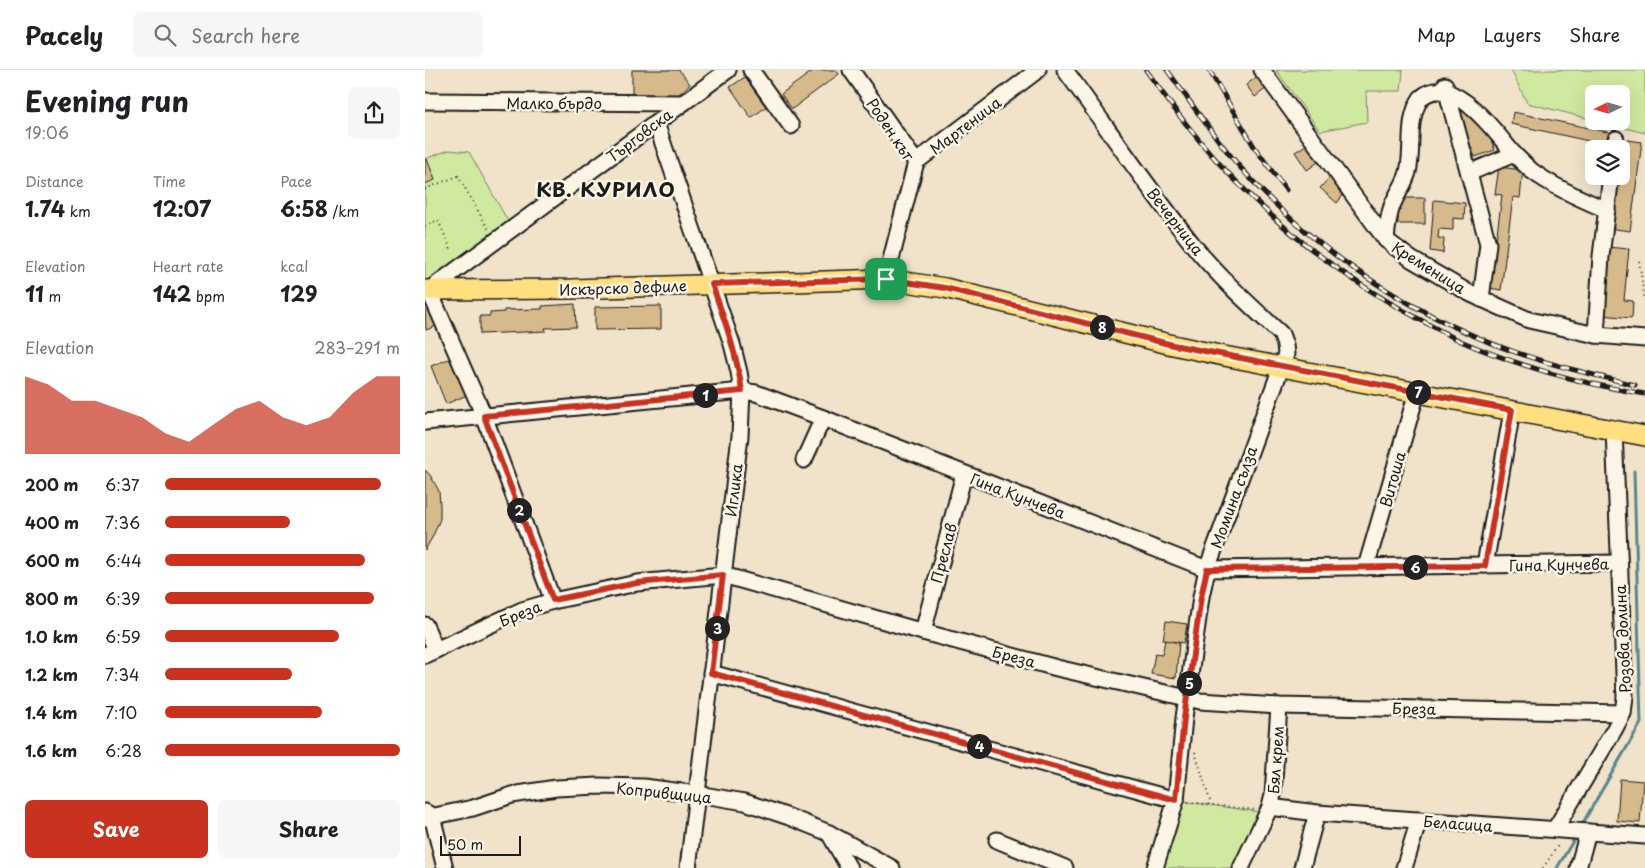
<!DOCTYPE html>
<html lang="en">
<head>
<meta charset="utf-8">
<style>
  :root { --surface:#fff; --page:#f6f6f6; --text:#202124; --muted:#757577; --line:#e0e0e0; --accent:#c8321e }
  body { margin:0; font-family:"Playpen Sans",sans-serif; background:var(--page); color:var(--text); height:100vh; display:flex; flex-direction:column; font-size:19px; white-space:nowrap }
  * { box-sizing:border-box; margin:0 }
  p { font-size:16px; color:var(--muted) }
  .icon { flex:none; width:28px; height:28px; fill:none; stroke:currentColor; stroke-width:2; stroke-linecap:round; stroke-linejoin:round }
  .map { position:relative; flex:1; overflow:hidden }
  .drawer { display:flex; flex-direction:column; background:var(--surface); width:425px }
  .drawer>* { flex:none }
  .needle { width:32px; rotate:265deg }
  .controls { position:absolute; left:1160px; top:15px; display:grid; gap:10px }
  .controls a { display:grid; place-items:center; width:45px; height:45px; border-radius:8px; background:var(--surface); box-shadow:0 5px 20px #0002; font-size:25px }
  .scale { position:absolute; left:15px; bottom:12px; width:81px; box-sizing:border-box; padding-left:5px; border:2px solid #1c1c1c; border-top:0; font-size:14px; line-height:18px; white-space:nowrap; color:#1c1c1c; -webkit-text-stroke:4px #fcf5e5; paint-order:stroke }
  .pin { position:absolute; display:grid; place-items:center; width:42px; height:42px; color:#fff; margin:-21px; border-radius:10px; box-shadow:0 2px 8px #0006 }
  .km { position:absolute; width:25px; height:25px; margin:-12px; border-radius:50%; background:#222; color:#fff; font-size:14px; line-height:25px; text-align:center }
  .round { display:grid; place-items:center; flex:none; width:52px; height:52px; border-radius:8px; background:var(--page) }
  .head { display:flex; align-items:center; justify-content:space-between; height:85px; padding:0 25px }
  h1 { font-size:28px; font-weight:700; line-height:38px }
  .figures { display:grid; grid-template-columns:repeat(3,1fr); gap:8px; height:85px; padding:5px 25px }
  .figures div { display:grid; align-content:center }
  .figures b { font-size:21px; font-weight:700 }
  .figures small { font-size:14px; font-weight:400 }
  .figures p { font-size:14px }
  .chart { height:140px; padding:10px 25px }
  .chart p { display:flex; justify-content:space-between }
  .chart svg { width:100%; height:90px; margin-top:5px; fill:var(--accent); opacity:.7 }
  .button { display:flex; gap:10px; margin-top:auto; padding:10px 25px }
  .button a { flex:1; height:58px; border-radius:8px; background:var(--accent); color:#fff; font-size:20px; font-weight:700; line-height:58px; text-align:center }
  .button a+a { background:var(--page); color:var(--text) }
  ul { padding:0 25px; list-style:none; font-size:16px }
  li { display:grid; grid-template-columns:80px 60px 1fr; align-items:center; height:38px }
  li i { height:12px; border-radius:6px; background:var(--accent) }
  header { display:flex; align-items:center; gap:30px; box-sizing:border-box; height:70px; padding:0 25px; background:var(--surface); border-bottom:1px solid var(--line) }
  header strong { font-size:24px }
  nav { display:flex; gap:28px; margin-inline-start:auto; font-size:18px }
  .search { width:350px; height:45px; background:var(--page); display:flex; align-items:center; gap:12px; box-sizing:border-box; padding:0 18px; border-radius:8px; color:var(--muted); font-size:19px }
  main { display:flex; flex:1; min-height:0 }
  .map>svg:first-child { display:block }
</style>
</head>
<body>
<header>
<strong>Pacely</strong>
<div class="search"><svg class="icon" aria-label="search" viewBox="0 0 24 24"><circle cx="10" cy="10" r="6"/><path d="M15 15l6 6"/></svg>Search here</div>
<nav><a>Map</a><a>Layers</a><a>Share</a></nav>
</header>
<main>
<section class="drawer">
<div class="head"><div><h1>Evening run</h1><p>19:06</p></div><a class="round"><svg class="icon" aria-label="share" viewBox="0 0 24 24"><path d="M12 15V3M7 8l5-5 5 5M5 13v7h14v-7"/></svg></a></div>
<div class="figures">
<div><p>Distance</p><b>1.74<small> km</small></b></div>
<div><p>Time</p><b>12:07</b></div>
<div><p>Pace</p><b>6:58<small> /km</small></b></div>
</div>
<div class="figures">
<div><p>Elevation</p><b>11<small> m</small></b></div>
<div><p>Heart rate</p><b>142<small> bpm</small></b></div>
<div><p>kcal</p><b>129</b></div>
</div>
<div class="chart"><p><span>Elevation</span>283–291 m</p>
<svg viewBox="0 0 160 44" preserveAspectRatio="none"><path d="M0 44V6L10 10L20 18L30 18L40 22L50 26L60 34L70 38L80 30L90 22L100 18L110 26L120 30L130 26L140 14L150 6L160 6V44z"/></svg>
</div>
<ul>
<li><b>200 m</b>6:37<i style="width:92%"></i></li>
<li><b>400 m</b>7:36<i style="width:53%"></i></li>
<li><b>600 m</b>6:44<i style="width:85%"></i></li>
<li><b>800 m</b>6:39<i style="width:89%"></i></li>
<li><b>1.0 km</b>6:59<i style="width:74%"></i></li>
<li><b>1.2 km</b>7:34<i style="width:54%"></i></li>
<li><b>1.4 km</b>7:10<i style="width:67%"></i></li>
<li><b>1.6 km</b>6:28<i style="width:100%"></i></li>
</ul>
<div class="button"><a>Save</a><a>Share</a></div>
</section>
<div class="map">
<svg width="1220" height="798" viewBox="0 0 1220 798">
  <rect width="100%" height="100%" fill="#f1e3ca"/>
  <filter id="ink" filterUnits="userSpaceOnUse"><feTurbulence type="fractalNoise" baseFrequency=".02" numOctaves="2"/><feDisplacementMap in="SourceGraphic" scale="10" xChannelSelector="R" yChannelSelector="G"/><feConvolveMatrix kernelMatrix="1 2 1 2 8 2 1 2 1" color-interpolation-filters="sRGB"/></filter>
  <g filter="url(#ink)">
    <g fill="#cfe9a0" stroke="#76825e">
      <polygon points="851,0 978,0 976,21 941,21 942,52 895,61"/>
      <polygon points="1086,0 1220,0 1220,63 1173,51 1196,51 1196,24 1169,24 1169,50 1102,33"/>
      <polygon points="24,80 44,82 84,153 12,206 0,210 0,89"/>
      <polygon points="757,731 835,742 808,798 735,798"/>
    </g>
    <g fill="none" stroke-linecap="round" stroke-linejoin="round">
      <g stroke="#56868c" stroke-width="3">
        <polyline points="1156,756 1216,653 1209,401"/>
        <polyline points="1132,798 1151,766"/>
      </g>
    </g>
    <g fill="#d7ba8b" stroke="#1c1c1c">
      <polygon points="207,0 254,0 265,14 252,26 207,24"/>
      <polygon points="389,0 411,0 414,4 367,39 356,24"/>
      <polygon points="834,5 843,17 830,27 821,15"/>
      <polygon points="320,7 341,37 326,48 305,17"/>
      <polygon points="1044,37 1057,47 1070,80 1050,87 1032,42"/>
      <polygon points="1088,42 1187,63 1183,79 1172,79 1173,73 1086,54"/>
      <polygon points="1196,69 1217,72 1205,161 1183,158 1190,106 1196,106"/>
      <polygon points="884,73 896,90 882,100 870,82"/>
      <polygon points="0,89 2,89 10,110 0,114"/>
      <polygon points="1169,94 1169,106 1178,106 1176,114 1165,112"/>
      <polygon points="1074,97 1098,100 1095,128 1088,127 1076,220 1065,218 1077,125 1070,124"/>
      <polygon points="906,106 922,120 912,133 895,118"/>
      <rect x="973" y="128" width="27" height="26"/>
      <polygon points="1009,130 1040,133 1039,149 1028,148 1028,160 1014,159 1013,168 1019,169 1018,183 1005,181"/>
      <polygon points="1182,177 1204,179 1199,230 1208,231 1207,248 1177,245"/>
      <polygon points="150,234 151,257 120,258 121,261 55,264 55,246 65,246 65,243 79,242 79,240 117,239 117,236"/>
      <polygon points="0,236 5,237 14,255 1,260"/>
      <polygon points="236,236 236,259 170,260 170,237"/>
      <polygon points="26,288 42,325 21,334 6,296"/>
      <polygon points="0,400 5,405 14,421 15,435 15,449 8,466 0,480"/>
      <polygon points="741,551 762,554 759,573 738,570"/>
      <polygon points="740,570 754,573 751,608 726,604 730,584 737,585"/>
      <polygon points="1195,709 1218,711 1215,753 1192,751"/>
    </g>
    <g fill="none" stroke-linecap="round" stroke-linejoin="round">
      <defs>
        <g id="minor">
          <polyline points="326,0 366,56"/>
          <polyline points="426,0 491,92 461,209"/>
          <path d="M640 0C684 60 726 123 773 181 798 211 827 237 856 264L860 275 861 284 782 499 776 527 759 648 751 730 730 798"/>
          <polyline points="837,0 961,170 986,189 1046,224 1104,250 1171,265 1220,269"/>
          <polyline points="1020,15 1063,174 1056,229"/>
          <polyline points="0,31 257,33"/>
          <polyline points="231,53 307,274 314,302 317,321 315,366 263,798"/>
          <polyline points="1190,79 1191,69"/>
          <polyline points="491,92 613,0"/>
          <polyline points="1044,103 1089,84"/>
          <path d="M961 170C962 159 963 147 967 136 971 125 980 114 983 102 989 78 981 50 996 28 1026 0 1071 63 1088 83 1094 89 1101 96 1107 101 1128 117 1158 130 1182 140"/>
          <polyline points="1171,265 1176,186 1186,106"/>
          <polyline points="0,352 317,321 331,323 398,348 782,499 1193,493"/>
          <polyline points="379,390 398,348"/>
          <polyline points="1060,495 1087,341"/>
          <polyline points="941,497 992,322"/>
          <polyline points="128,531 59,346 4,220 303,0"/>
          <polyline points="0,555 11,580"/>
          <polyline points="498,562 539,404"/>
          <polyline points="0,585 97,540 128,531 212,513 298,505 498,562 632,598 775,631 854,636 1198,643"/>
          <polyline points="286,603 751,730"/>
          <polyline points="845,737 892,743 1220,766"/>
          <polyline points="0,742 7,746 20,798"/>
          <polyline points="0,748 48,738 87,725 131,718 174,716 219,717 272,724 320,732 364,747 404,763 467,798"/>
          <polyline points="1130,759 1189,660 1198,643 1200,627 1189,360"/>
          <polyline points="404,763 424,798"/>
          <polyline points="572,770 640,798"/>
          <polyline points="816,798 845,737 848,725 854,636"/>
          <polyline points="877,798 892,743"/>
          <polyline points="979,798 994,750"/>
          <polyline points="1153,798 1163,762"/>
        </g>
        <polyline id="major" points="0,220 147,219 461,209 520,218 748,275 799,286 1220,366"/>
      </defs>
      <use href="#minor" stroke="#1c1c1c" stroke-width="19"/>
      <use href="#major" stroke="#1c1c1c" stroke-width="22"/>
      <g stroke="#1c1c1c" stroke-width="2" stroke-dasharray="1 4" stroke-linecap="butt">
        <polyline points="0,119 33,106 64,160"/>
        <polyline points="0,156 13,150 27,182"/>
        <polyline points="1214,191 1220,231"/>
        <polyline points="770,682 786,734"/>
        <polyline points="763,732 830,740"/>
        <polyline points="1118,798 1134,774"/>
      </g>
      <use href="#minor" stroke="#fcf5e5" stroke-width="15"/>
      <use href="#major" stroke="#ffdf80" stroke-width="19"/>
      <defs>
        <g id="rail">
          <path d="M721 0C747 37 775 74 806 106 860 163 923 211 992 248 1007 256 1022 265 1038 272 1096 297 1158 314 1220 324"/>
          <path d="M742 0C766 33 789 67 815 97 881 173 968 232 1061 271 1109 291 1160 303 1210 315"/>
          <polyline points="784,0 830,78 861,120"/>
        </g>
      </defs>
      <use href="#rail" stroke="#1c1c1c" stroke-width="5"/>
      <use href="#rail" stroke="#fcf5e5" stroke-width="3" stroke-dasharray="9" stroke-linecap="butt"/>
    </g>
  </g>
  <g fill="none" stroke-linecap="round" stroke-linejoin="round" filter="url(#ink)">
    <defs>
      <path id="route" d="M461 209 520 218 748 275 1087 340 1060 496 782 499 776 527 759 648 751 730 286 603 298 505 212 513 128 530 59 346 317 321C312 284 299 249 287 214Z"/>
    </defs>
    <use href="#route" stroke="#fff" stroke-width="10"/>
    <use href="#route" stroke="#c8321e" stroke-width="6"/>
  </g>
  <g text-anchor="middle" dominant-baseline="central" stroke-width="5" stroke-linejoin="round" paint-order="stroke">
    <g font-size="15" fill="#1c1c1c" stroke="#fcf5e5">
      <text x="129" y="32">Малко бърдо</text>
      <text transform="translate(540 55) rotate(-37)">Мартеница</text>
      <text transform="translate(466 59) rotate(56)">Роден кът</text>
      <text transform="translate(214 65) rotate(-37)">Търговска</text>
      <text transform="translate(751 151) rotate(52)">Вечерница</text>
      <text transform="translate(1004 197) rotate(32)">Кременица</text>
      <text transform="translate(198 217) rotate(-2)">Искърско дефиле</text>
      <text transform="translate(967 409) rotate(-74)">Витоша</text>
      <text transform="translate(308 420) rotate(-83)">Иглика</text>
      <text transform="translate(593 425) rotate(21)">Гина Кунчева</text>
      <text transform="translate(808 427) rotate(-70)">Момина сълза</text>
      <text transform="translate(518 483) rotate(-75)">Преслав</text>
      <text transform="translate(1134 494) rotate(-1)">Гина Кунчева</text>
      <text transform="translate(95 543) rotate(-22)">Бреза</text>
      <text transform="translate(1197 569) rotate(-93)">Розова долина</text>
      <text transform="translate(589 586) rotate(15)">Бреза</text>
      <text transform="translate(989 638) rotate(1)">Бреза</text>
      <text transform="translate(850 690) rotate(-86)">Бял крем</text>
      <text transform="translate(239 722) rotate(6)">Копривщица</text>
      <text transform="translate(1033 753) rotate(4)">Беласица</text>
    </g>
    <g font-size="20" font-weight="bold" letter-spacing="1" fill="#1c1c1c" stroke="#fcf5e5">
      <text x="181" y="119">КВ. КУРИЛО</text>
    </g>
  </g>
</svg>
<div class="controls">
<a><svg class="needle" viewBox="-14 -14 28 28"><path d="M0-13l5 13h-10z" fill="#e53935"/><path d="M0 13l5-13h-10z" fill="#757577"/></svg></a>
<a><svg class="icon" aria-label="layers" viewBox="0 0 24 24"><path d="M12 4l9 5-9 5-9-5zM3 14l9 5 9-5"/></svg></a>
</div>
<div class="scale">50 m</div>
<div class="pin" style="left:461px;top:209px;background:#1e9e55"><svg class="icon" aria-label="arrive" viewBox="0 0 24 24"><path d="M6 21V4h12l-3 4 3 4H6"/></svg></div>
<b class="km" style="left:280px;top:325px">1</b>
<b class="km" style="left:94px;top:440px">2</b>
<b class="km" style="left:292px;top:558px">3</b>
<b class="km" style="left:554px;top:676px">4</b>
<b class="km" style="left:764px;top:613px">5</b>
<b class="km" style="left:990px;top:497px">6</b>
<b class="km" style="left:993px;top:322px">7</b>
<b class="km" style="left:677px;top:257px">8</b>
</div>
</main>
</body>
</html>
